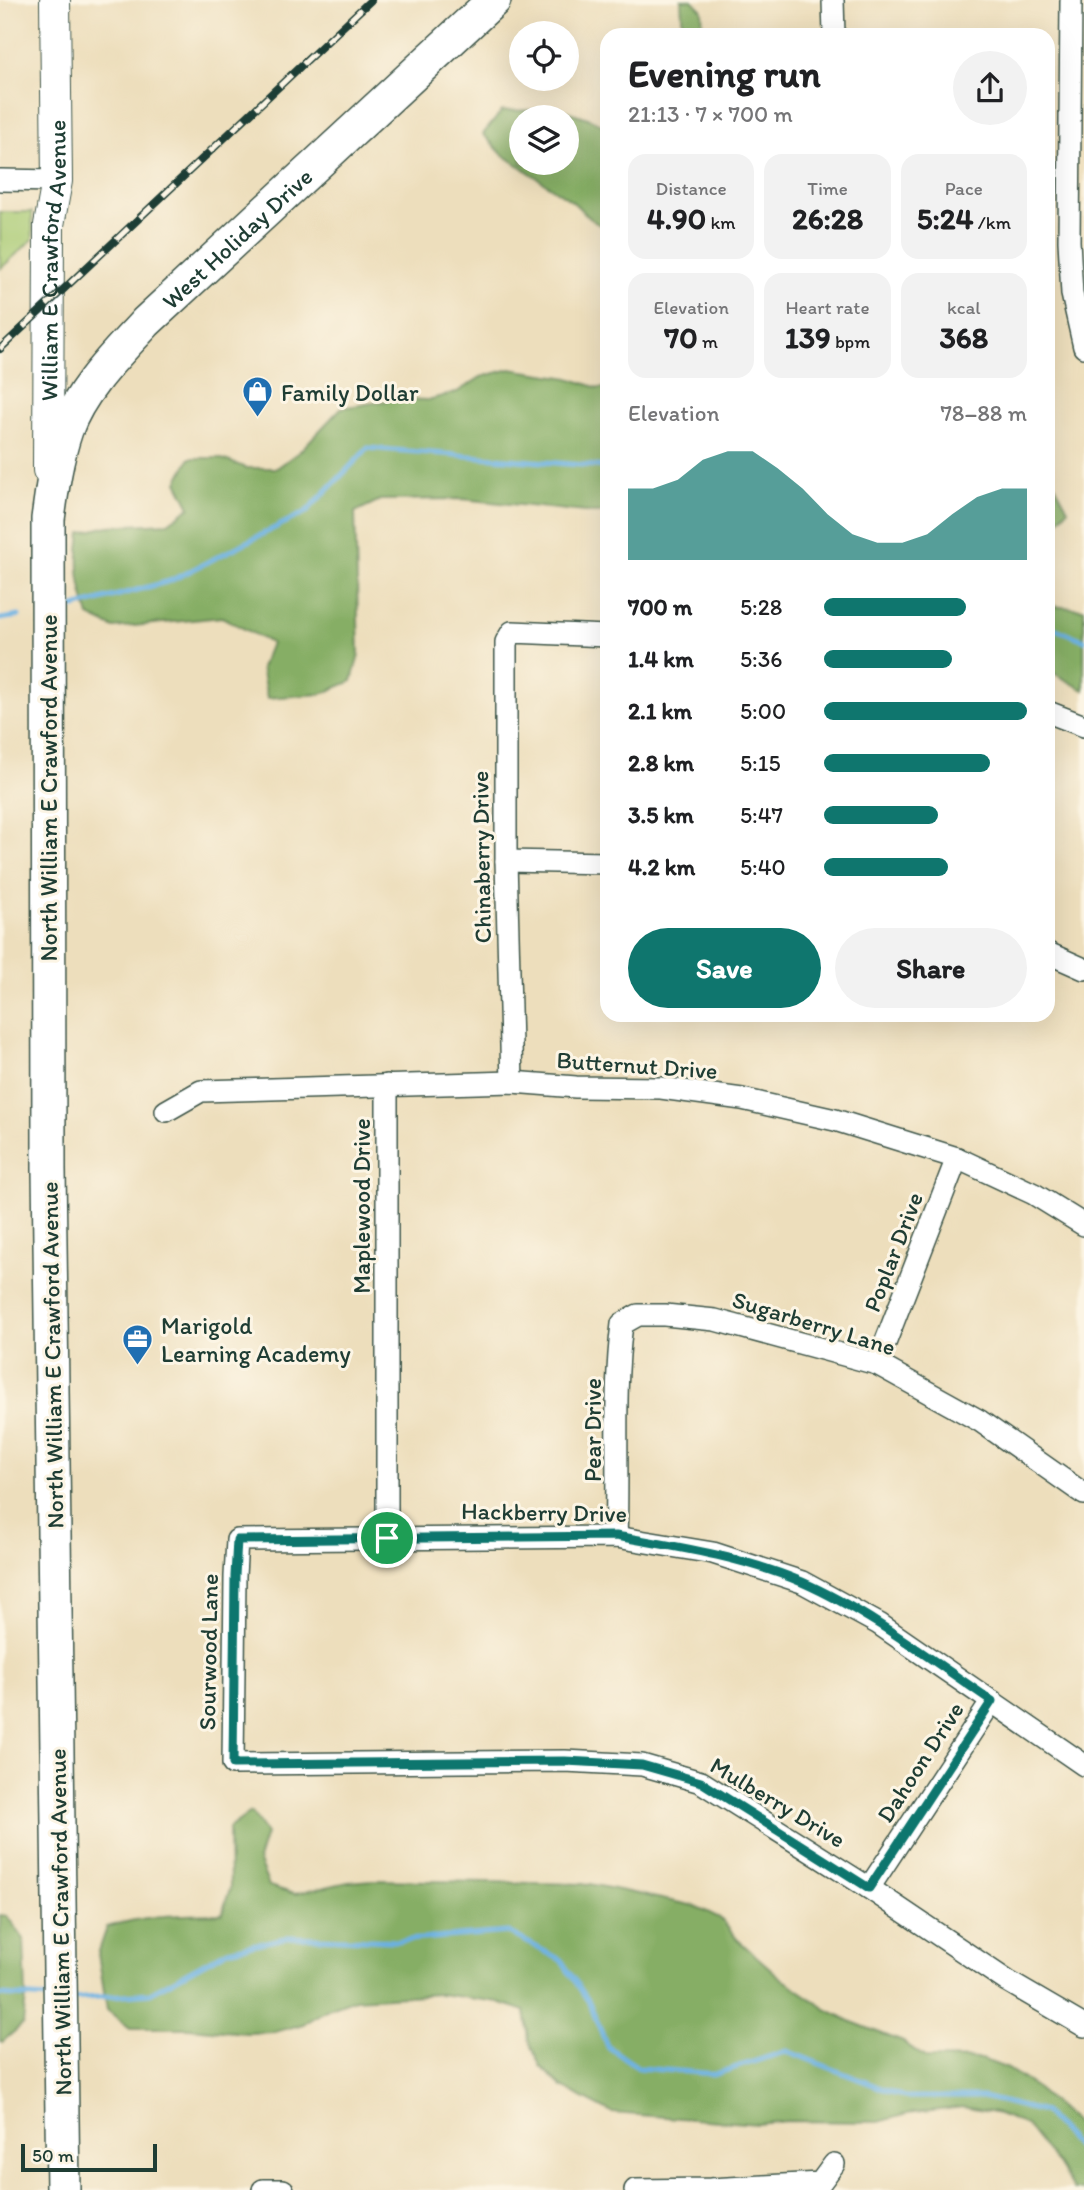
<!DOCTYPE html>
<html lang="en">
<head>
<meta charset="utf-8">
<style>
  :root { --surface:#fff; --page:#f2f2f2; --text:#202124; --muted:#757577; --accent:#0f766e }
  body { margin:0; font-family:Itim,sans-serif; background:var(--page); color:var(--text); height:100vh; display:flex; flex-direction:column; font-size:26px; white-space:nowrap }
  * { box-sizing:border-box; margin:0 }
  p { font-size:23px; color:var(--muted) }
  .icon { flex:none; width:38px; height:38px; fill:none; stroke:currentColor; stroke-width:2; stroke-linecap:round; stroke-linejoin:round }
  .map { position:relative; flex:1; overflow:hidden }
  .side { position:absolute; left:600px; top:28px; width:455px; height:994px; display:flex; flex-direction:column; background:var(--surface); border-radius:21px; box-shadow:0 7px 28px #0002 }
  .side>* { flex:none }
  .tools { position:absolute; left:509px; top:21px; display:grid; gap:14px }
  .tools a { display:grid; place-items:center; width:70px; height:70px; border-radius:50%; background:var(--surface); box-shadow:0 7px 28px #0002; font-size:35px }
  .scale { position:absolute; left:21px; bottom:18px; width:136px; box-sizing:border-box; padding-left:7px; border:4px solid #1f3d34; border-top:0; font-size:19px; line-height:24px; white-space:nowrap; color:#1f3d34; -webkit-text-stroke:5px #fcf5e5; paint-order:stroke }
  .pin { position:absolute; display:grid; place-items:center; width:60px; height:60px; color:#fff; margin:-30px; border:4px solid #fff; border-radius:50%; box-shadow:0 2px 7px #0007 }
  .round { display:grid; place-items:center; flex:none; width:74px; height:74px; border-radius:37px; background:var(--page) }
  .summary { display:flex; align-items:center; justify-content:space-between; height:119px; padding:0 28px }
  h1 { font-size:38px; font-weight:700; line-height:52px }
  .metrics { display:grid; grid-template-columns:repeat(3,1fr); gap:10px; height:119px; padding:7px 28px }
  .metrics div { display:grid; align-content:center; border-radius:18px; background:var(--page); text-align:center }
  .metrics b { font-size:30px; font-weight:700 }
  .metrics small { font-size:19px; font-weight:400 }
  .metrics p { font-size:19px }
  .chart { height:196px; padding:14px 28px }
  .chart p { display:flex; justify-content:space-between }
  .chart svg { width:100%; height:126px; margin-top:7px; fill:var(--accent); opacity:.7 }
  .action { display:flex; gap:14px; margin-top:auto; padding:14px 28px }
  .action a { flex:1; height:80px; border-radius:42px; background:var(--accent); color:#fff; font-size:28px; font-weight:700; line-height:80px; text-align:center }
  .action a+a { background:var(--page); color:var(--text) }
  ul { padding:0 28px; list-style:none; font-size:23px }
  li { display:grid; grid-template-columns:112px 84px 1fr; align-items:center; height:52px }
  li i { height:18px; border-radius:9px; background:var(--accent) }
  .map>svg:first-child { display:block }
</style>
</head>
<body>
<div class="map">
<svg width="1084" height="2190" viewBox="0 0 1084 2190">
  <rect width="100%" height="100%" fill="#fcf5e5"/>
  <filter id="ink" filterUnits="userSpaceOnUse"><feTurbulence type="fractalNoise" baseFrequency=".0143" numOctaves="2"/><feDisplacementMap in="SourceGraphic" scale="14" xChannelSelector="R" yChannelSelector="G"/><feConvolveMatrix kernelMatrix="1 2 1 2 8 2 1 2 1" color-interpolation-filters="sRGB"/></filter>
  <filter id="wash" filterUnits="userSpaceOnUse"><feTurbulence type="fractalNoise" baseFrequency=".00686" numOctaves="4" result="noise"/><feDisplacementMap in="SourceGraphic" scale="28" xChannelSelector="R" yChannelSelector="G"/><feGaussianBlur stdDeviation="1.57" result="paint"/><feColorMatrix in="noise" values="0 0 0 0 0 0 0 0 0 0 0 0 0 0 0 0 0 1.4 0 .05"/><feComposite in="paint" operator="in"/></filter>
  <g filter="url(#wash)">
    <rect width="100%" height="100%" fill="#eddebc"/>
    <polygon fill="#a9ca73" stroke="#648454" stroke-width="2" points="0,212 32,212 33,239 0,269"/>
    <g fill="#86ae65" stroke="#52764c" stroke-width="2" fill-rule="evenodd">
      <polygon points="681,0 692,0 702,10 703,35 683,35"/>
      <path d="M560 109 588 118 607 127V229L593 221 573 202 502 154 483 134 502 111ZM522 117H567V163H522Z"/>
      <path d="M510 369 569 378 598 388H607V512L595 513 462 499 380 500 355 512 359 654 352 681 321 694 267 698 261 668 271 643 222 617 114 628 89 616C79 585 76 565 81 533L108 526 168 523 190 507 177 482 190 458H219L247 468H277L300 451 341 408 398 399 428 400 457 392 481 377Z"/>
      <polygon points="1055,485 1068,509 1048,532 1048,486"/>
      <polygon points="1048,602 1051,606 1084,609 1084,690 1048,670"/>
      <path d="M251 1812 266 1834 258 1860 269 1886 295 1894 348 1882 374 1880 590 1884 695 1906 720 1918 737 1939 780 1977 826 2009 852 2022 903 2042 926 2058 982 2059 1008 2069 1031 2084 1084 2129V2190H1073L1062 2170 1026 2125 999 2114 963 2107 907 2114 878 2122 787 2121 758 2124 612 2113 562 2087 540 2066 529 2039 525 2011 498 2002 440 1994 355 1999 328 2009 303 2024 275 2032 247 2033 189 2028H130L107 2010 98 1954 107 1927C149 1914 179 1915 222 1914L230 1888 229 1828Z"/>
      <polygon points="0,1915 7,1916 24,1939 26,1996 23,2024 2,2042 0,2041"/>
    </g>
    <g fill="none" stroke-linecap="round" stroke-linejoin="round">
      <g stroke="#6bb1e2" stroke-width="5">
        <polyline points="71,608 170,581 306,512 368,448 607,467"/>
        <polyline points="0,619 19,616"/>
        <polyline points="1048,626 1084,640"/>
        <polyline points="0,1995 48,1998"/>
        <polyline points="72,1999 150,1993 228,1950 290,1937 395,1941 508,1932 561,1960 589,2002 607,2046 639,2068 715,2074 787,2051 904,2097 983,2097 1044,2112 1084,2155"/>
      </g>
    </g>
  </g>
  <g filter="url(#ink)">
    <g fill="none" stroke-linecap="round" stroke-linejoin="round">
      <defs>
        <g id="street">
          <polyline points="833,0 834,35"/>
          <polyline points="1071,0 1069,241 1072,294 1084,347"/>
          <polyline points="0,180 57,181"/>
          <polyline points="1048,712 1084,726"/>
          <polyline points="506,861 607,863"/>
          <polyline points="1048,953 1084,969"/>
          <polyline points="512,1082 506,861 506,642 512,632 607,636"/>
          <polyline points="387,1085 387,1538"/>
          <polyline points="166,1111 201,1091 512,1082 576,1087 661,1088 742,1099 835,1120 957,1158 1034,1194 1084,1225"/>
          <polyline points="877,1364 957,1158"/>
          <path d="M616 1537C619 1466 613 1394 622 1324L638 1315H665L715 1320 877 1364 980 1421 1084 1494"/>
          <polyline points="1084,1765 879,1624 802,1582 713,1553 616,1537 237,1540 235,1576 233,1764 565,1761 642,1765 701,1782 869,1888 1007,1981 1084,2026"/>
          <polyline points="869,1888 992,1701"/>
          <polyline points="263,2190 283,2190"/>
          <polyline points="635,2190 710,2189 820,2183 834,2164"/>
        </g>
        <g id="secondary">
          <path id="s1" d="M48 470 49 225 57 181 55 0"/>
        </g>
        <g id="primary">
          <path id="s2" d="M63 2190 49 1170 48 519C52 489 56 459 66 430 81 388 117 354 146 322L494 0"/>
        </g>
      </defs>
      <use href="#street" stroke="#3e5548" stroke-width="24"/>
      <use href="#secondary" stroke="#3e5548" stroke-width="32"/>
      <use href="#primary" stroke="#3e5548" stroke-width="36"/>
      <use href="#street" stroke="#fff" stroke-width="21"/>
      <use href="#secondary" stroke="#fff" stroke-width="30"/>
      <use href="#primary" stroke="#fff" stroke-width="33"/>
      <defs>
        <polyline id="rail" points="0,349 371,0"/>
      </defs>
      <use href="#rail" stroke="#1f3d34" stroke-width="8"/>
      <use href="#rail" stroke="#fcf5e5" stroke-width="5" stroke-dasharray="16" stroke-linecap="butt"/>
    </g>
  </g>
  <g fill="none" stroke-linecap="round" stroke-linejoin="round" filter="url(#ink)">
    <defs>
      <path id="route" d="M616 1536C679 1547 743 1557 802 1582 868 1611 933 1661 992 1701L869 1888 701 1782 642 1765 565 1761 233 1764 235 1576 237 1540Z"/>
    </defs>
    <use href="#route" stroke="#fff" stroke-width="14"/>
    <use href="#route" stroke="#0f766e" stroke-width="9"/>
  </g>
  <defs>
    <symbol id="shop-pin" viewBox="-11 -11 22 30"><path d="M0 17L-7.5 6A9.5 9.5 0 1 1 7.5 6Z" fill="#1f6fb2" stroke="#fcf5e5"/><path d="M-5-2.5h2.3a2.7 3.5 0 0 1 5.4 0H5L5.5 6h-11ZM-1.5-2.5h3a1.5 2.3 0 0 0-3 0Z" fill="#fff"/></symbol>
    <symbol id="office-pin" viewBox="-11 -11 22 30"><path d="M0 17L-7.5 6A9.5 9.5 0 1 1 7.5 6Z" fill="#1f6fb2" stroke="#fcf5e5"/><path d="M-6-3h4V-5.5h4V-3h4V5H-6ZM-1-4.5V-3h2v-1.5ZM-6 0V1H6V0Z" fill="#fff"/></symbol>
  </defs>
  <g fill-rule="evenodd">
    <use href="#shop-pin" x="240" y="374" width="35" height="47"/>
    <use href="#office-pin" x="120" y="1322" width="35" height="47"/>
  </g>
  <g text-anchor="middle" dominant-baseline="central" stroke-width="6" stroke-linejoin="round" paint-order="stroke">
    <g font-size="24" fill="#1f3d34" stroke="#fcf5e5">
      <text stroke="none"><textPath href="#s2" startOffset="2021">West Holiday Drive</textPath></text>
      <text stroke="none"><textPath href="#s1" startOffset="210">William E Crawford Avenue</textPath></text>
      <text transform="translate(48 788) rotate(-90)">North William E Crawford Avenue</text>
      <text transform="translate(481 857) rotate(-91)">Chinaberry Drive</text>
      <text transform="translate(637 1065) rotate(4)">Butternut Drive</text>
      <text transform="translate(361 1206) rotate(-90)">Maplewood Drive</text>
      <text transform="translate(893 1252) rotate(-69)">Poplar Drive</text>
      <text transform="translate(814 1323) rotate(17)">Sugarberry Lane</text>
      <text transform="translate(52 1355) rotate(-91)">North William E Crawford Avenue</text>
      <text transform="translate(592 1430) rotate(-90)">Pear Drive</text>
      <text transform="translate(544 1512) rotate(1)">Hackberry Drive</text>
      <text transform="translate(208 1652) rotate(-89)">Sourwood Lane</text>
      <text transform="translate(920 1762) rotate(-57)">Dahoon Drive</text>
      <text transform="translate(778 1802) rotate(31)">Mulberry Drive</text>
      <text transform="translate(60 1922) rotate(-91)">North William E Crawford Avenue</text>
    </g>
    <g font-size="24" fill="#1f3d34" stroke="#fcf5e5" text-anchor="start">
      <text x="281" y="392">Family Dollar</text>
      <text x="161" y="1325">Marigold<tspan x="161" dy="28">Learning Academy</tspan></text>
    </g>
  </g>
</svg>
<div class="tools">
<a><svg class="icon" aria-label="locate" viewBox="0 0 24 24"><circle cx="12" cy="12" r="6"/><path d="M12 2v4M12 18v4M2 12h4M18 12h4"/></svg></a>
<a><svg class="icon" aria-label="layers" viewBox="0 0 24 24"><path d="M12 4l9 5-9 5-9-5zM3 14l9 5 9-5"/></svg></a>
</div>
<div class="scale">50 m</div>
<div class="pin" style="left:387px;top:1538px;background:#1e9e55"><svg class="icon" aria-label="arrive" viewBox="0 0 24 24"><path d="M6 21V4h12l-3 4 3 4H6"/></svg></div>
<section class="side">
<div class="summary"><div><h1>Evening run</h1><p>21:13 · 7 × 700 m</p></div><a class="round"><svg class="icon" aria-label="share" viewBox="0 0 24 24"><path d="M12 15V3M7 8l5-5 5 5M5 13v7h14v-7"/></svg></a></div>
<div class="metrics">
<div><p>Distance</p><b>4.90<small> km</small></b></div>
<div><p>Time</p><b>26:28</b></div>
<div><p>Pace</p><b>5:24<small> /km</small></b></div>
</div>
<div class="metrics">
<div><p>Elevation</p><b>70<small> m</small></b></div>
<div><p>Heart rate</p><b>139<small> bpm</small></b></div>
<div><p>kcal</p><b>368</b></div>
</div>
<div class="chart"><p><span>Elevation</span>78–88 m</p>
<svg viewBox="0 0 160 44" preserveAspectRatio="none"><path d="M0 44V19L10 19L20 16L30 9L40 6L50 6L60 12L70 19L80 28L90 35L100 38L110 38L120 35L130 28L140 22L150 19L160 19V44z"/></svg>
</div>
<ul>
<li><b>700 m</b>5:28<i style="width:70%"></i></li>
<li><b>1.4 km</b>5:36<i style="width:63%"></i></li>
<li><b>2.1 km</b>5:00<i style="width:100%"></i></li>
<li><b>2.8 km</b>5:15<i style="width:82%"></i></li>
<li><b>3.5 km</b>5:47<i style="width:56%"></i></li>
<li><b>4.2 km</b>5:40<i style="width:61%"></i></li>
</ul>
<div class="action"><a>Save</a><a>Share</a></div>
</section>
</div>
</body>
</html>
